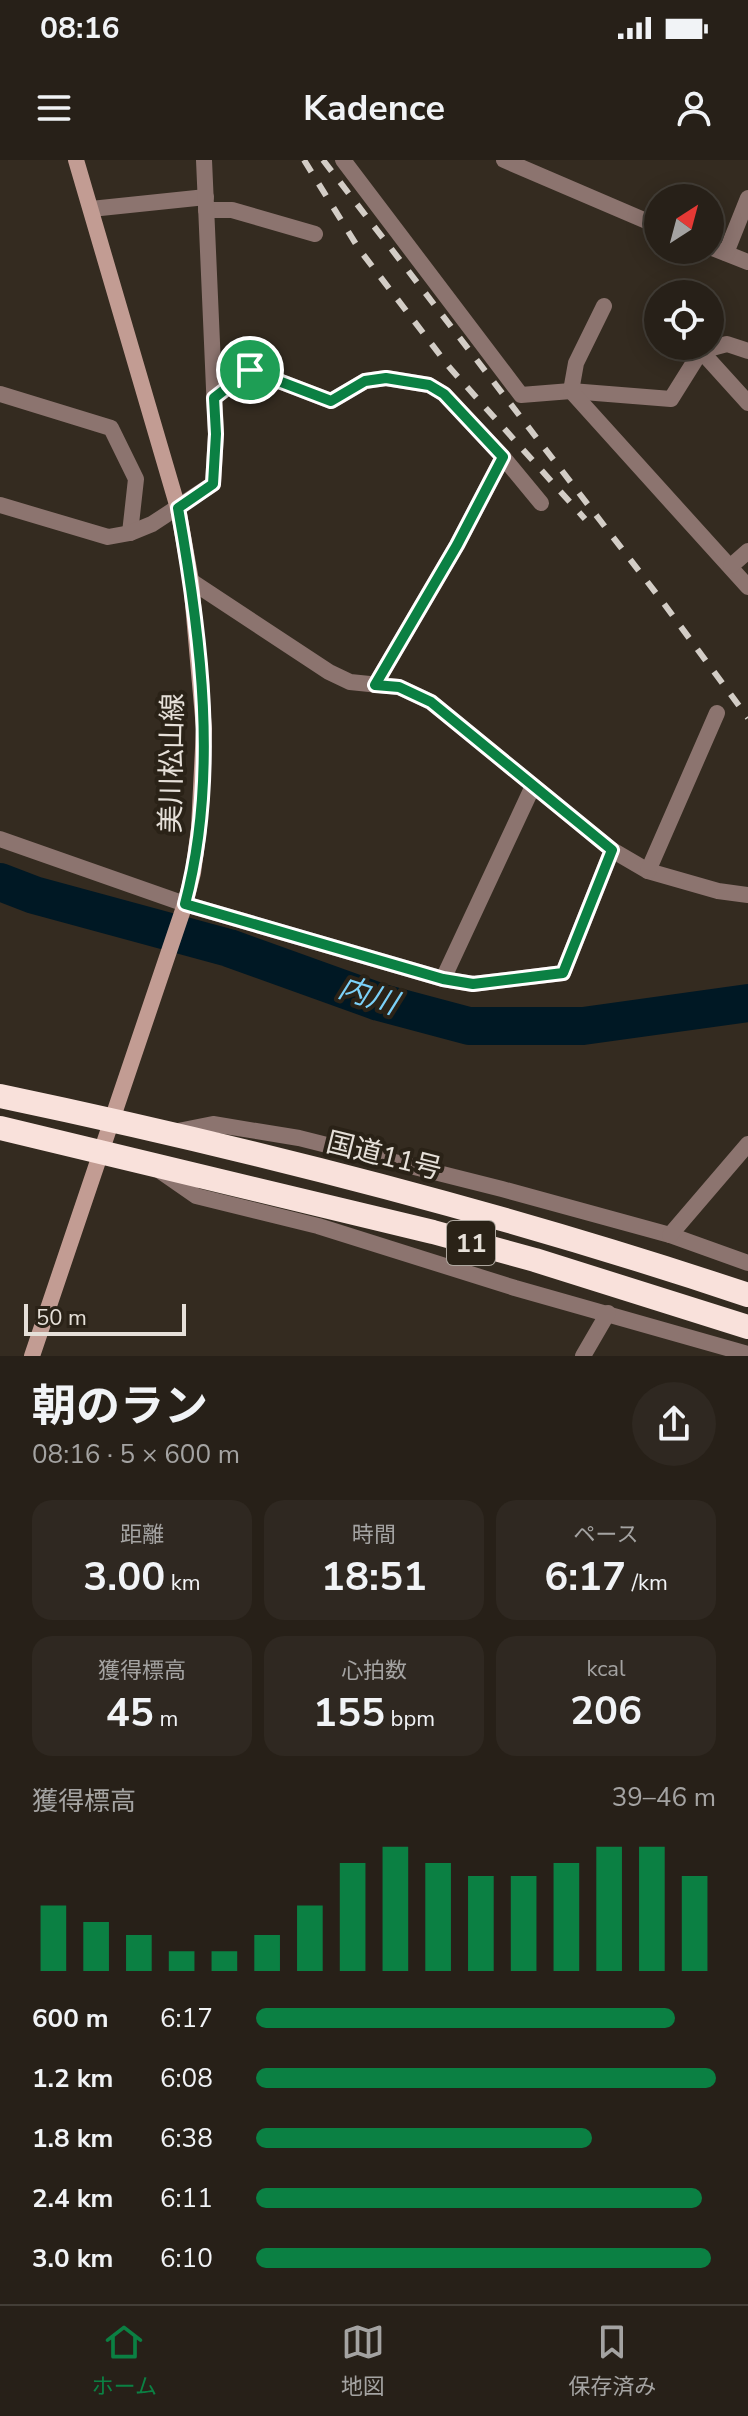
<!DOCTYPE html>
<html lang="ja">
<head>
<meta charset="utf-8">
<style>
  :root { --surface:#272018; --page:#2f2821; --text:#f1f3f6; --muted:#a4a3a2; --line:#433e37; --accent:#0b8043 }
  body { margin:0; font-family:"Nunito Sans","Noto Sans JP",sans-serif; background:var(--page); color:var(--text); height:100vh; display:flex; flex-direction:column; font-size:30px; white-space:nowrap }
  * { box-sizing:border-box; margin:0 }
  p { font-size:26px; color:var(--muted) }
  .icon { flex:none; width:44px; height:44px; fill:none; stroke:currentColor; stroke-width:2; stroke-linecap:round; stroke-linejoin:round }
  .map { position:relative; height:1196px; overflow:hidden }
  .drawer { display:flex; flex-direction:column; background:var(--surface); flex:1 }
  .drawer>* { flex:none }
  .needle { width:52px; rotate:36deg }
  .tools { position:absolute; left:644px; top:24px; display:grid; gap:16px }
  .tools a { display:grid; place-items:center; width:80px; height:80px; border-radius:50%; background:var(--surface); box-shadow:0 4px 20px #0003,0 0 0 2px var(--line); font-size:40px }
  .scale { position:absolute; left:24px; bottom:20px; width:162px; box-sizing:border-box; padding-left:8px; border:4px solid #e6e0d9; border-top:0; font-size:22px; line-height:28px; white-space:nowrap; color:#e6e0d9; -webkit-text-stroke:6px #2a2217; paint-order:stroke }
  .pin { position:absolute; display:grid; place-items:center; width:68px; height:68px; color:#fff; margin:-34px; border:4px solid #fff; border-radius:50%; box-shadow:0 2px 8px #0007 }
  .round { display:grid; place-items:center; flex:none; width:84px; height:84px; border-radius:42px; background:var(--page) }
  .head { display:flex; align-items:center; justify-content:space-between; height:136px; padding:0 32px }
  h1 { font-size:44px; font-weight:700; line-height:60px }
  .figures { display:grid; grid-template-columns:repeat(3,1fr); gap:12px; height:136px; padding:8px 32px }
  .figures div { display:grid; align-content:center; border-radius:20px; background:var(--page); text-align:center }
  .figures b { font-size:40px; font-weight:700 }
  .figures small { font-size:22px; font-weight:400 }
  .figures p { font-size:22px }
  .chart { height:224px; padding:16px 32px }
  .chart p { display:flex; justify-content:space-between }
  .chart svg { width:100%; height:144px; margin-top:8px; stroke:var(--accent); stroke-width:6 }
  ul { padding:0 32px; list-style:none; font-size:26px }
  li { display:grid; grid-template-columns:128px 96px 1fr; align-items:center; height:60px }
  li i { height:20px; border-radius:10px; background:var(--accent) }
  .status { display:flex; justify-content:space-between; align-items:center; height:56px; padding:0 40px; background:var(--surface); direction:ltr }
  .status svg { height:22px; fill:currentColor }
  header { display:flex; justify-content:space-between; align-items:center; height:104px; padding:0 32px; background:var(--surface); font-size:36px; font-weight:700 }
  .tabs { display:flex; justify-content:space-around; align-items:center; height:112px; border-top:2px solid var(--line); background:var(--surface); font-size:22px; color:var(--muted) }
  .tabs a { display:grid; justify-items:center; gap:4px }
  .tabs .selected { color:var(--accent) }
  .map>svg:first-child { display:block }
</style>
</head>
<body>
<div class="status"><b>08:16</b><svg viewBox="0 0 49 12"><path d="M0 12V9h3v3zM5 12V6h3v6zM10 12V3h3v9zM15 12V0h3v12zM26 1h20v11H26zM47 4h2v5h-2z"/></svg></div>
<header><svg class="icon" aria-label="menu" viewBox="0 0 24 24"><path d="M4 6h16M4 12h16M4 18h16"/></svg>Kadence<svg class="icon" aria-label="person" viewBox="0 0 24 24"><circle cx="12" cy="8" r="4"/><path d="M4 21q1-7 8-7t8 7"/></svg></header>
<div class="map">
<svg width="748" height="1196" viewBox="0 0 748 1196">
  <rect width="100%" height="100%" fill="#342b20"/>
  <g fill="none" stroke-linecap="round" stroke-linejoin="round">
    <polyline stroke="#001824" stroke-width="38" points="0,722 34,735 229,788 379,842 469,866 583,866 748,843"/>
    <g stroke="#8c746f" stroke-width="16">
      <polyline points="343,0 521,235 571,231 671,239 701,191 727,184 748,191"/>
      <polyline points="504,0 658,66"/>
      <polyline points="91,49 206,37"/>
      <polyline points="206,50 232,50 315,74"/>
      <polyline points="710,87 748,102"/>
      <polyline points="726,93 748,38"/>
      <polyline points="604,146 576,203 571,231 748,427"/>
      <polyline points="701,191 748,243"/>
      <polyline points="0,234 111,268 136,319 130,373"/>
      <polyline points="214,238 250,210 331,241 365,221 386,218 429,225 444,234 503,297 541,343"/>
      <polyline points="0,345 108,377 130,373 152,364 213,324 216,274 204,0"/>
      <polyline points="731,406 748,391"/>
      <polyline points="191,421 329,512 350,522 399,527 431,542 612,690 648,711 718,731 748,735"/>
      <polyline points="375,525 457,385 503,297"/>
      <polyline points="0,679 185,744 443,819 473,824 563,813 612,690"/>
      <polyline points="648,711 717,553"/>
      <polyline points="443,819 533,626"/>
      <polyline points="178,971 213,964 299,978 502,1029 670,1075 748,1103"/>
      <polyline points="160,1011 196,1036 318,1066 515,1128 748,1194"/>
      <polyline points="670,1075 748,984"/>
      <polyline points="583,1196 608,1153"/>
    </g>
    <polyline stroke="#c29c93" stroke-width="16" points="32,1196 185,744 193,713 199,668 204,569 191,421 178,348 76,0"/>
    <g stroke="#f9e1db" stroke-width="24">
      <path d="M0 936C252 989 503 1053 748 1135"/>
      <polyline points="0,968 433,1072 535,1100 748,1167"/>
    </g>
    <g stroke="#d3cdc6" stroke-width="6" stroke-dasharray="14 14" stroke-linecap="butt">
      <polyline points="304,0 359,89 450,208 585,359"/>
      <polyline points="323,0 659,437 748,558"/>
    </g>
  </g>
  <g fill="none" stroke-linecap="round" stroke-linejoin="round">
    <defs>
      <path id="route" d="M250 210 331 241 365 221 386 218 429 225 444 234 503 297 457 385 375 525 399 527 431 542 612 690 563 813 473 824 443 819 185 744C219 616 201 476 178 348L213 324 216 274 214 238Z"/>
    </defs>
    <use href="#route" stroke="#fff" stroke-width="16"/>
    <use href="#route" stroke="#0b8043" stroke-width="10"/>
  </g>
  <g text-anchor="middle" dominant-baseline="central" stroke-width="8" stroke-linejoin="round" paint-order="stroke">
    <rect fill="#2a2217" stroke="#aea79f" stroke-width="2" x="447" y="1061" width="48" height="44" rx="6"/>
    <g font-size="26" font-weight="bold" fill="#e6e0d9">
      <text x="471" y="1083">11</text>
    </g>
    <g font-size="28" fill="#e6e0d9" stroke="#2a2217">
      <text transform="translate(172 603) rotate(-89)">美川松山線</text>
      <text transform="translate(384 996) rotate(14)">国道11号</text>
    </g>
    <g font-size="30" font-style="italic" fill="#7cd1f9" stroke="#2a2217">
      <text transform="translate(368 836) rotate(18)">内川</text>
    </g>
  </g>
</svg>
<div class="tools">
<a><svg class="needle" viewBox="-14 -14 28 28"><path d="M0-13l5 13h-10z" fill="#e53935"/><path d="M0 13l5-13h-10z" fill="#a4a3a2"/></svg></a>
<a><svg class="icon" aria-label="locate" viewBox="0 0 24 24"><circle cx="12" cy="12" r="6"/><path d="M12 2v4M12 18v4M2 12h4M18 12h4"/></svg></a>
</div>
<div class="scale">50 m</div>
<div class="pin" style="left:250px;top:210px;background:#1e9e55"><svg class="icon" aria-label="arrive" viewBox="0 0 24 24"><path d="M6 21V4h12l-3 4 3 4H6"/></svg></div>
</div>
<section class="drawer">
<div class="head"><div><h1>朝のラン</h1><p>08:16 · 5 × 600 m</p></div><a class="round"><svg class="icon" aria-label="share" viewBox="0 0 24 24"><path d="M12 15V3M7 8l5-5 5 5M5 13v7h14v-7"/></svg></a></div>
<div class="figures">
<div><p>距離</p><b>3.00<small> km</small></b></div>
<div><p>時間</p><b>18:51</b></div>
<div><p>ペース</p><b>6:17<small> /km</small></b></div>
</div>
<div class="figures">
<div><p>獲得標高</p><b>45<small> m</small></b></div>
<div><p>心拍数</p><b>155<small> bpm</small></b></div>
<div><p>kcal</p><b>206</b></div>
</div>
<div class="chart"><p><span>獲得標高</span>39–46 m</p>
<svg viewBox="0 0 160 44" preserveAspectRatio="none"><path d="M5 44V24M15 44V29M25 44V33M35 44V38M45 44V38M55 44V33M65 44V24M75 44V11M85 44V6M95 44V11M105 44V15M115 44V15M125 44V11M135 44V6M145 44V6M155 44V15"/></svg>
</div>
<ul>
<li><b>600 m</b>6:17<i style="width:91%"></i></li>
<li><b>1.2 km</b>6:08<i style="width:100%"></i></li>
<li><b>1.8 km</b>6:38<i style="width:73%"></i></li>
<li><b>2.4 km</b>6:11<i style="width:97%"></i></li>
<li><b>3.0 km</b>6:10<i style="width:99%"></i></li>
</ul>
</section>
<nav class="tabs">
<a class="selected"><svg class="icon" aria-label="home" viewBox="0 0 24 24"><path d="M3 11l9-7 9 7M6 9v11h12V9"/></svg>ホーム</a>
<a><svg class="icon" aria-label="map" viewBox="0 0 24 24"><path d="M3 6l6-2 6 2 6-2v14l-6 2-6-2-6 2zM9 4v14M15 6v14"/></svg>地図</a>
<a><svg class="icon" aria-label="saved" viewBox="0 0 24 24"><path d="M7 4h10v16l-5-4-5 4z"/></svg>保存済み</a>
</nav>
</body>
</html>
